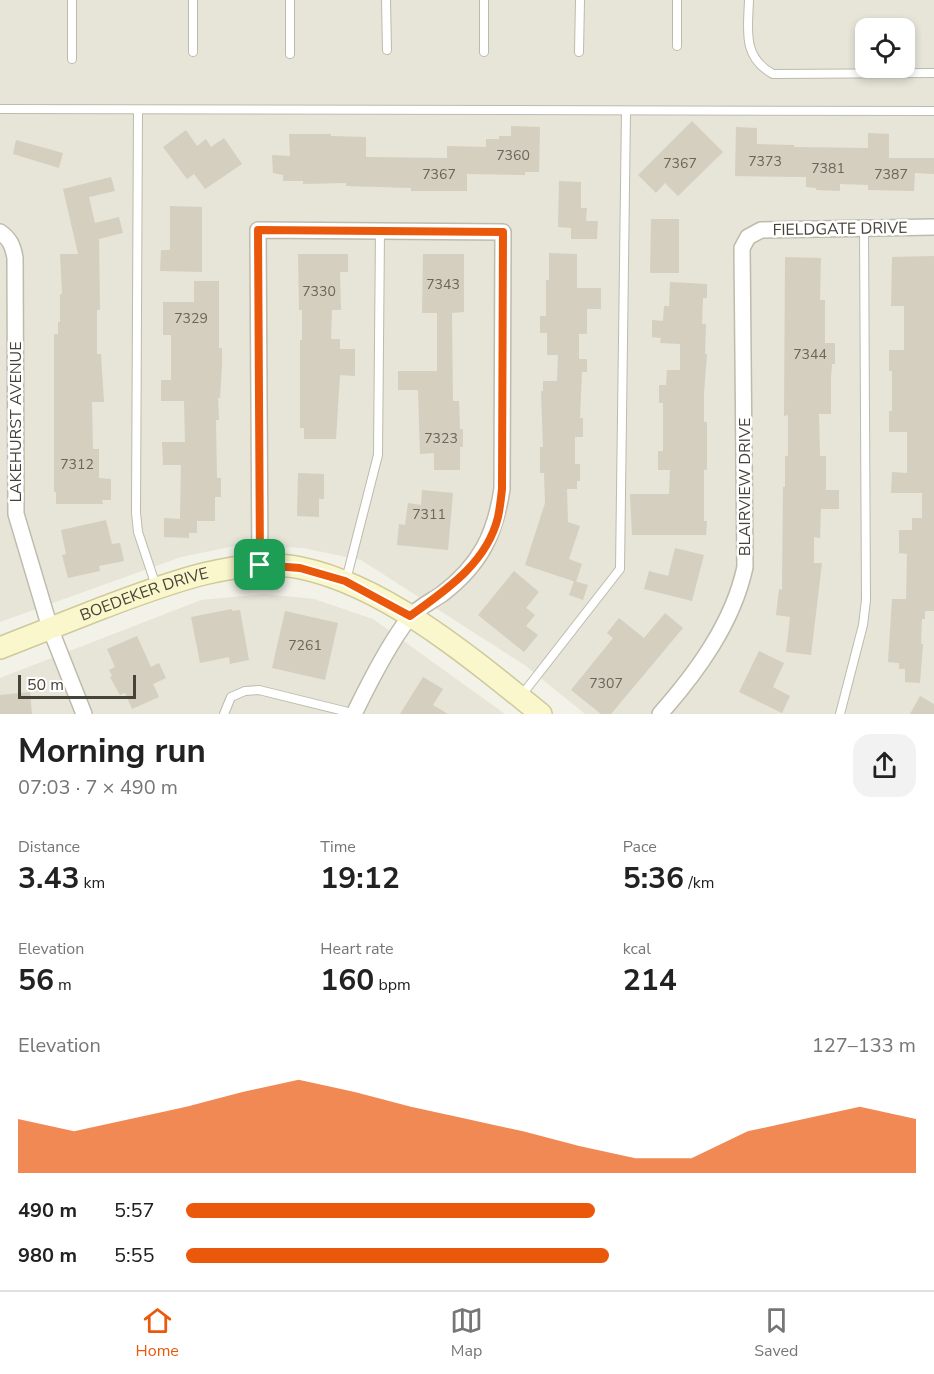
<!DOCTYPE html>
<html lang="en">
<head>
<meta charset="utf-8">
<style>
  :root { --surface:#fff; --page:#f2f2f2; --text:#222; --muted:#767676; --line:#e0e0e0; --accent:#ea580c }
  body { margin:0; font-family:"Nunito Sans",sans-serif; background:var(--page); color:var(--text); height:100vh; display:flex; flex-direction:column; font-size:22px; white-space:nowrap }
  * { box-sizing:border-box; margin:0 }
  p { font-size:20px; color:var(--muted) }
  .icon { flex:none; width:33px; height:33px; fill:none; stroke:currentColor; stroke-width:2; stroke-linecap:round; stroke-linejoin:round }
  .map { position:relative; height:714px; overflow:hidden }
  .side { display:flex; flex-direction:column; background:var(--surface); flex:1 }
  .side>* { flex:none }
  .tools { position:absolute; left:855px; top:18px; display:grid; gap:12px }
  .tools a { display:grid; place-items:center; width:60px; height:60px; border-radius:12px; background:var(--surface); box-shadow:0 3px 9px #0003; font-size:30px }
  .scale { position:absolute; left:18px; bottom:15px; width:118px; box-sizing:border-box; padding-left:6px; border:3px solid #464338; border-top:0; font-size:16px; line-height:21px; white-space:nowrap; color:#464338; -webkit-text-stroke:4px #fff; paint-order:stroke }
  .pin { position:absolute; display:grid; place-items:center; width:51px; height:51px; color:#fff; margin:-26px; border-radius:12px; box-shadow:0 3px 9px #0006 }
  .round { display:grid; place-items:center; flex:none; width:63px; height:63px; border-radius:18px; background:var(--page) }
  .overview { display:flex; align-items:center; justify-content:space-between; height:102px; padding:0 18px }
  h1 { font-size:33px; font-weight:700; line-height:45px }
  .metrics { display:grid; grid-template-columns:repeat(3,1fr); gap:9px; height:102px; padding:6px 18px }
  .metrics div { display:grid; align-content:center }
  .metrics b { font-size:30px; font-weight:700 }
  .metrics small { font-size:16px; font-weight:400 }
  .metrics p { font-size:16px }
  .chart { height:168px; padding:12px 18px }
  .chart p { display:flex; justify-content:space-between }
  .chart svg { width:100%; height:108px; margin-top:6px; fill:var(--accent); opacity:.7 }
  ul { padding:0 18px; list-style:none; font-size:20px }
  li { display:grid; grid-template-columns:96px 72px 1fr; align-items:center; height:45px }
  li i { height:15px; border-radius:8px; background:var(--accent) }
  .dock { display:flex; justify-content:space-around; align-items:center; height:84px; border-top:2px solid var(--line); background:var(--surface); font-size:16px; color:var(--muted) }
  .dock a { display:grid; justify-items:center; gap:3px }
  .dock .on { color:var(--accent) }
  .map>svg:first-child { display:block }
</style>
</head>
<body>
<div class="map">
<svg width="934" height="714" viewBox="0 0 934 714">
  <rect width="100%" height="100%" fill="#f3f2e9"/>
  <g fill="#e7e4d8" fill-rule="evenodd">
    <path d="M0 0H934V714H585L526 666 361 560 303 548 240 545 181 557 0 622ZM866 28H904V68H866Z"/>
    <polygon points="264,594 314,599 373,619 505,714 0,714 0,678 201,600"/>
  </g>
  <g fill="#d4cfbf">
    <polygon points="692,121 723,152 678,196 665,183 656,193 638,175"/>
    <polygon points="511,126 540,127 539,172 525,172 525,175 467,174 467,191 411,191 411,188 346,186 346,183 303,184 303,181 283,181 283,175 273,173 272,155 290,156 289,134 331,134 331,136 366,137 366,157 447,158 447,146 486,147 486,139 499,139 499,136 511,136"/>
    <polygon points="736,127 757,128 757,144 794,145 794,147 868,148 868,133 889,134 889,158 934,158 934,174 915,173 914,191 868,190 868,185 840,184 840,191 816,190 816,188 806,187 806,177 735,176"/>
    <polygon points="186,130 197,146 206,139 211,147 224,138 242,164 205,189 194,174 187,179 163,147"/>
    <polygon points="16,140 63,153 59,168 13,154"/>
    <polygon points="111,177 115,191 89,197 95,223 119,217 123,233 99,239 100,310 97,310 97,354 101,354 104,402 92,402 93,449 99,449 99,478 111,479 111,500 102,500 103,504 56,504 56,492 54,492 54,334 58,334 58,322 60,322 60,294 62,294 60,254 78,254 63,189"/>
    <polygon points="559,181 581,182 581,208 587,208 586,221 598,221 597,239 571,239 571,228 558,227"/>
    <polygon points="170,206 202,207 202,272 160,271 161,250 170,250"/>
    <polygon points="651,219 679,219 679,273 650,273"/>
    <polygon points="549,253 577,254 577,288 601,288 601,309 587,309 587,334 579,334 579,359 587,359 587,372 582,372 580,418 583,418 583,437 575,437 575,464 580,464 580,481 577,481 577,489 567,489 568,522 580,526 569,559 582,564 576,582 525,565 545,503 544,473 540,473 540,447 543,447 541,391 543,391 543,381 557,381 558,355 547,355 547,333 540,333 540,316 546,316 546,280 549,280"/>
    <polygon points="298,254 348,254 348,272 340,272 341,310 332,310 331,339 340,339 340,349 355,349 355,376 340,375 336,439 304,439 304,428 300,428 300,340 302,340 302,310 299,310"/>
    <polygon points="423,254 464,254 464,312 452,313 453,401 459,401 460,429 463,429 463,447 460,447 460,470 434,470 434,453 420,454 418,390 398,390 398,371 437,371 437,313 422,313"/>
    <polygon points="934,256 934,611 925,611 925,619 922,619 921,644 923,644 920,683 905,682 905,669 899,669 899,663 888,662 892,599 906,599 907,554 899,553 899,530 912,530 912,518 922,518 922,493 891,493 892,472 907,473 907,432 889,432 889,411 892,411 892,371 889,371 889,350 904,350 904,306 891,306 892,257"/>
    <polygon points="785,257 821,258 820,300 825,300 825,343 835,343 835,364 832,364 831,378 831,414 819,414 820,456 826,456 826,490 839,490 839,509 821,509 820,538 814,537 814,563 822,563 811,655 786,652 790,617 776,615 779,589 782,590 783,487 785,487 785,456 788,456 788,415 784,416"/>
    <polygon points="194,281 219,281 219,348 222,348 222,366 220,398 218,398 219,420 216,420 217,478 221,478 221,497 215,497 215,521 197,521 197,533 189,533 189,538 164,537 164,518 180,519 181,465 163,465 162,442 185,442 184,401 161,401 161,380 171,380 171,335 163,335 163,302 194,302"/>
    <polygon points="670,282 707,284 707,298 703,298 702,324 706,324 705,354 707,354 704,393 704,422 707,422 707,470 704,470 704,521 707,521 706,535 632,535 630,494 669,494 670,470 658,470 658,451 663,451 663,403 659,403 659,385 666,385 667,370 680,370 680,344 660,343 661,338 652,337 652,320 663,321 664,306 669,306"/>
    <polygon points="298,473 324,474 324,499 319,499 319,517 297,516"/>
    <polygon points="422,490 453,493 448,550 397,545 399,524 405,525 408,503 421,505"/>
    <polygon points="106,520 112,544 120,543 124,561 99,566 100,571 68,578 62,555 66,554 61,530"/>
    <polygon points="675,548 704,555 692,601 644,589 649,571 668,576"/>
    <polygon points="514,571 539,592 526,608 535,615 526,626 538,635 524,652 478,615"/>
    <polygon points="574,581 588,585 583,600 569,595"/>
    <polygon points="232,609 232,611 240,610 249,660 230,664 229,657 200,663 191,617"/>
    <polygon points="285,611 338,623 325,680 272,668"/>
    <polygon points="665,613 683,628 611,714 601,714 571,690 613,638 607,633 619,618 644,638"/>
    <polygon points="137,636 151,667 159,663 166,678 153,684 159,697 132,709 125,693 120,695 110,677 112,676 109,670 115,667 107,649"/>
    <polygon points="759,651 784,663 773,687 790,696 782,713 739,692"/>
    <polygon points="423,677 443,689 433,705 448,714 400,714"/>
    <polygon points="30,692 32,714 0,714 0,695"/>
    <polygon points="920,696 934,704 934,714 910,714"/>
  </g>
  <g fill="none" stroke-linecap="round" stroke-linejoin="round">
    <defs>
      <g id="lane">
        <polyline points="72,0 72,59"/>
        <polyline points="193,0 193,52"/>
        <polyline points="386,0 387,50"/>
        <polyline points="484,0 484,52"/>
        <path d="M749 0C748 30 742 57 773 74L934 73"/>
        <polyline points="677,46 677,0"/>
        <polyline points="579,52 580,0"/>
        <polyline points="290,54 290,0"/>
        <polyline points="0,109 934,111"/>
        <polyline points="138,110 136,513 138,532 156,586"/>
        <polyline points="346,580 378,455 380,231"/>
        <polyline points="521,696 620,569 626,111"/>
        <polyline points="224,714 231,697 245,691 259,690 356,714"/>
        <polyline points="840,714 863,625 866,600 864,228"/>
      </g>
      <g id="street">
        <path d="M0 232C10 239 13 246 15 258L16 514 50 628 84 714"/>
        <path d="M260 565 258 230 503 232 502 489C495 535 480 565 442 594 432 601 417 608 409 618 388 645 369 683 354 714"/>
        <path d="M660 714C697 672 733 623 745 567L742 248 748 237 761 230 934 227"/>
      </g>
      <g id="secondary">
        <path id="s1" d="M0 648C34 635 68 621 102 608 161 586 238 555 301 568 387 586 474 660 541 714"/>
      </g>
    </defs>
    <use href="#lane" stroke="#bebbac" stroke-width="10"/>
    <use href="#street" stroke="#bebbac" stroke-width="18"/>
    <use href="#secondary" stroke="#cfca9c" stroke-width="24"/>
    <use href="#lane" stroke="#fff" stroke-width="8"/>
    <use href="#street" stroke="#fff" stroke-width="15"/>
    <use href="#secondary" stroke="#faf7cc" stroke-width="21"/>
  </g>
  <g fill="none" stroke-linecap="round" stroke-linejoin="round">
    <defs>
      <path id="route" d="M258 230 503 232 502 489C501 498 500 508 498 517 487 563 446 590 410 616L345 581 300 568 260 565Z"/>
    </defs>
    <use href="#route" stroke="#fff" stroke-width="12"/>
    <use href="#route" stroke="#ea580c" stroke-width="8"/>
  </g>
  <g text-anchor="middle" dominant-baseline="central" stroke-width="5" stroke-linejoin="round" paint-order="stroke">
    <g font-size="14" fill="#6a665a">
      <text x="513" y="155">7360</text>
      <text x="765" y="161">7373</text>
      <text x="680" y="163">7367</text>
      <text x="828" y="168">7381</text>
      <text x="439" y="174">7367</text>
      <text x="891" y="174">7387</text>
      <text x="443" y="284">7343</text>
      <text x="319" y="291">7330</text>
      <text x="191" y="318">7329</text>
      <text x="810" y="354">7344</text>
      <text x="441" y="438">7323</text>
      <text x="77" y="464">7312</text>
      <text x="429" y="514">7311</text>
      <text x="305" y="645">7261</text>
      <text x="606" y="683">7307</text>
    </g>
    <g font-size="16" fill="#464338" stroke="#fff">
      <text transform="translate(840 229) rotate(-1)">FIELDGATE DRIVE</text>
      <text transform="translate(16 422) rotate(-90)">LAKEHURST AVENUE</text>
      <text transform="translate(745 487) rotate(-90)">BLAIRVIEW DRIVE</text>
      <text stroke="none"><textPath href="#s1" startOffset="154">BOEDEKER DRIVE</textPath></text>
    </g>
  </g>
</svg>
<div class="tools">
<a><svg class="icon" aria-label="locate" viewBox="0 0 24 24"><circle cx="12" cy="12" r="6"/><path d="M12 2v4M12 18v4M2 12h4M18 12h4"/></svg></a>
</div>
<div class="scale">50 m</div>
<div class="pin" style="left:260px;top:565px;background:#1e9e55"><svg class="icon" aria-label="arrive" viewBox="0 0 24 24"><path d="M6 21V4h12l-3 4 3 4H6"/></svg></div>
</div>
<section class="side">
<div class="overview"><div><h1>Morning run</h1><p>07:03 · 7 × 490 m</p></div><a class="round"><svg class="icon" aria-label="share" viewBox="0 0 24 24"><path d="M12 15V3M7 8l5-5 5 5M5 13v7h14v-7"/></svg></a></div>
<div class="metrics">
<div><p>Distance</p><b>3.43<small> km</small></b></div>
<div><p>Time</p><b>19:12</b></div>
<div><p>Pace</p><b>5:36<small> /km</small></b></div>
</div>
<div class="metrics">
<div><p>Elevation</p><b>56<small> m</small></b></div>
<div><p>Heart rate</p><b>160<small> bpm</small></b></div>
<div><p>kcal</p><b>214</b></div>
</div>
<div class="chart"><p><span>Elevation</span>127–133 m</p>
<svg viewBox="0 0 160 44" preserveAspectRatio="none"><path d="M0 44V22L10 27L20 22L30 17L40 11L50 6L60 11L70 17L80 22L90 27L100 33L110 38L120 38L130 27L140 22L150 17L160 22V44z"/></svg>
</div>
<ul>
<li><b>490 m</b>5:57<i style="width:56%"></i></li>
<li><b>980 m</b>5:55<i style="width:58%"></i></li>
</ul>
</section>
<nav class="dock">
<a class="on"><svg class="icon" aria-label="home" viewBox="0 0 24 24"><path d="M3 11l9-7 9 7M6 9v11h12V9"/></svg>Home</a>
<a><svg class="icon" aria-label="map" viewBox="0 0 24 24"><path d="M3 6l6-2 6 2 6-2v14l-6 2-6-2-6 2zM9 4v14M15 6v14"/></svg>Map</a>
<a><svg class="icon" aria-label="saved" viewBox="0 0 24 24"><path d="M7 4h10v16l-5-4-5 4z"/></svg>Saved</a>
</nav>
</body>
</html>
